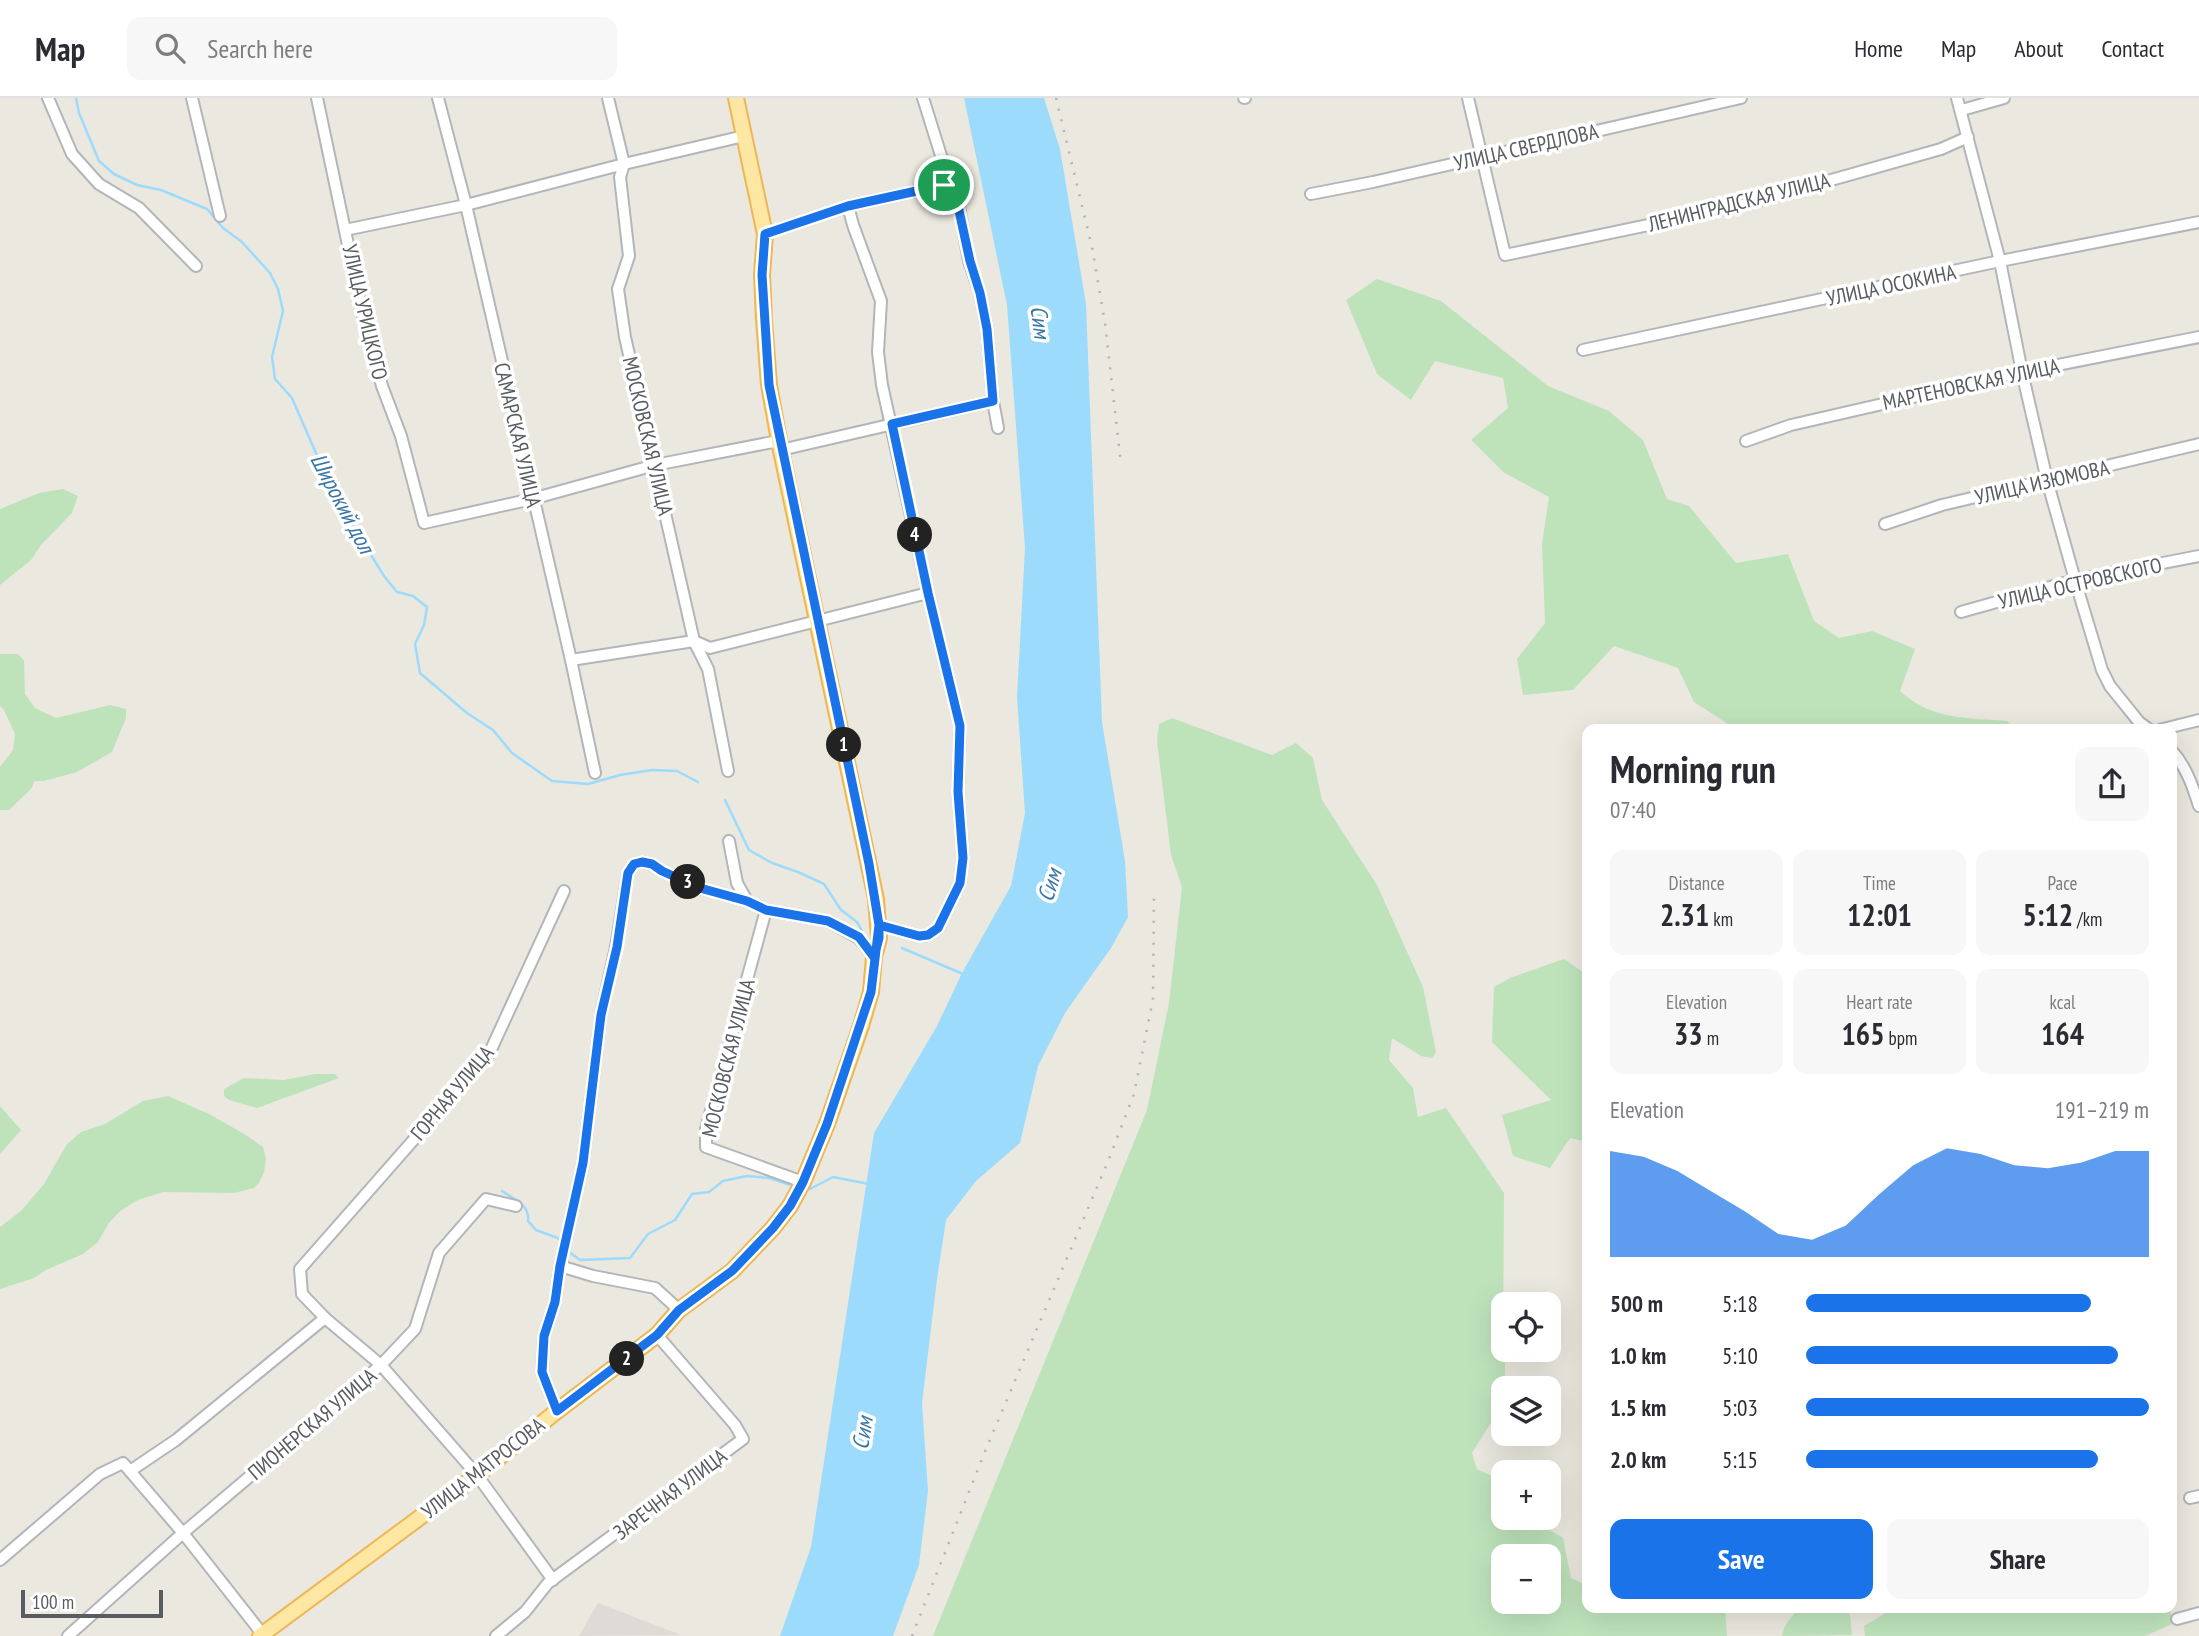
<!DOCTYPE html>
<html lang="en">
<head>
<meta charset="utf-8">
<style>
  :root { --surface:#fff; --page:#f7f7f7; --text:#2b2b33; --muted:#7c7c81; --line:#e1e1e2; --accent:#1a73e8 }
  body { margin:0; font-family:"PT Sans Narrow",sans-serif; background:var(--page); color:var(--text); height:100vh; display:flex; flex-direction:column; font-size:26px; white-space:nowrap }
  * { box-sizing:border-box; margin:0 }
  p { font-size:23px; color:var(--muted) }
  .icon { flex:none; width:38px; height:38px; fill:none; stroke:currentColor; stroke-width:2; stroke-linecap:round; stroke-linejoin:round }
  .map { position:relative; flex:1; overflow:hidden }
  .sheet { position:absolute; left:1582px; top:626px; width:595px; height:889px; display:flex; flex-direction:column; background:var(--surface); border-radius:14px; box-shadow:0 7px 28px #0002 }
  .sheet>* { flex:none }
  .controls { position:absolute; left:1491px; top:1194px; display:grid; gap:14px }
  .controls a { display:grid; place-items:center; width:70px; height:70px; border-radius:14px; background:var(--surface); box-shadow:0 7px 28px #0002; font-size:35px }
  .scale { position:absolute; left:21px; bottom:18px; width:142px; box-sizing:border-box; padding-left:7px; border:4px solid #585c60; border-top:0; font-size:19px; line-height:24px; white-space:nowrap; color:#585c60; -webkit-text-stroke:5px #fff; paint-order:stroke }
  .pin { position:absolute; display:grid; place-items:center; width:60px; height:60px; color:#fff; margin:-30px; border:4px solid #fff; border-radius:50%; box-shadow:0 2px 7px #0007 }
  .km { position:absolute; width:35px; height:35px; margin:-18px; border-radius:50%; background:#222; color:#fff; font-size:19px; line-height:35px; text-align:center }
  .round { display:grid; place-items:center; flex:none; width:74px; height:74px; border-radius:14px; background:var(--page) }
  .overview { display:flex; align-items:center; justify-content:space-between; height:119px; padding:0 28px }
  h1 { font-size:38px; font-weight:700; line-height:52px }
  .figures { display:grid; grid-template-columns:repeat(3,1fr); gap:10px; height:119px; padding:7px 28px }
  .figures div { display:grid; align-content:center; border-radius:14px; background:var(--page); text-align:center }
  .figures b { font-size:30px; font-weight:700 }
  .figures small { font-size:19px; font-weight:400 }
  .figures p { font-size:19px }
  .chart { height:196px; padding:14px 28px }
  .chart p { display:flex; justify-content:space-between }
  .chart svg { width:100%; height:126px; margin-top:7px; fill:var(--accent); opacity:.7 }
  .button { display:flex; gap:14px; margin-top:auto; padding:14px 28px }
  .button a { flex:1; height:80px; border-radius:14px; background:var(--accent); color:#fff; font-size:28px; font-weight:700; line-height:80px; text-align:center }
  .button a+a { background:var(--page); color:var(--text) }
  ul { padding:0 28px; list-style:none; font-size:23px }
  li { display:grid; grid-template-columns:112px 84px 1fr; align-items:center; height:52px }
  li i { height:18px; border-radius:9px; background:var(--accent) }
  header { display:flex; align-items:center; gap:42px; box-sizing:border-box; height:98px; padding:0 35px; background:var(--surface); border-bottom:2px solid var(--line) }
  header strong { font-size:33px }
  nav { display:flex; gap:38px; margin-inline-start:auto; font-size:24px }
  .search { width:490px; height:63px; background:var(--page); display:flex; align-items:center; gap:18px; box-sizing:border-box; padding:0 24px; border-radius:14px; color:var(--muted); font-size:26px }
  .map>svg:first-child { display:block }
</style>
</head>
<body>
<header>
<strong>Map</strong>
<div class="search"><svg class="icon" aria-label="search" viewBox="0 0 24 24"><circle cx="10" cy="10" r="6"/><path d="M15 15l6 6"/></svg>Search here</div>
<nav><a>Home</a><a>Map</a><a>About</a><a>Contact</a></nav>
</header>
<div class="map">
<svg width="2199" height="1538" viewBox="0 0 2199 1538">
  <rect width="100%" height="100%" fill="#ebe8df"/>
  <polygon fill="#dedbd7" points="598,1505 681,1537 579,1538"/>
  <g fill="#bee3bb" fill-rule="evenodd">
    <path d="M1377 181 1441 203 1548 288 1609 313 1643 342 1667 401 1689 408 1736 465 1788 456 1814 523 1839 540 1872 533 1915 551 1900 593C1931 622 1968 620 2008 623L2011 632H1769L1767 627 1736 631 1694 604 1678 570 1614 548 1573 592 1523 597 1517 561 1545 525 1542 446 1549 399 1503 374 1471 342 1508 310 1503 280 1435 263 1411 302 1377 276 1346 202Z"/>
    <polygon points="63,391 78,398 72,415 41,447 31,462 0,487 0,411 39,395"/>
    <polygon points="0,556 18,556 24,562 25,596 35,610 56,620 110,607 126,611 126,620 112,654 77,674 44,683 34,683 32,690 9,712 0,712 0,669 13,652 15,636 4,612 0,608"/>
    <path d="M1172 620 1272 657 1296 645 1313 660 1322 702 1377 787 1423 889 1436 954 1432 960 1421 958 1392 940 1389 962 1413 990 1418 1019 1446 1010 1504 1095 1503 1251H1505V1290H1503V1305L1472 1355 1477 1371 1503 1383V1419H1529L1563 1440 1571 1480 1584 1486 1587 1484V1510H1725L1727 1538H933L1147 1012 1169 905 1182 789 1171 757 1157 643 1159 626ZM1503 1458H1549V1503H1503Z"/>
    <polygon points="1564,861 1587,877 1587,1044 1570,1040 1550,1070 1513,1058 1502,1017 1551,1002 1492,944 1494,889 1510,880"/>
    <polygon points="315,976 335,976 339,980 257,1010 229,1002 224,998 224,991 244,980 284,982"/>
    <polygon points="168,998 209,1016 246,1037 263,1049 266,1061 264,1074 259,1085 254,1090 234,1095 163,1094 138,1102 120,1113 109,1125 98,1144 83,1156 46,1172 34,1180 0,1191 0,1129 21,1113 44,1086 67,1046 81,1034 105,1026 143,1003"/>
    <polygon points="0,1008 21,1032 0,1056"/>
    <path d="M1802 1510H1845L1850 1517 1852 1537 1782 1538C1783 1528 1793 1515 1802 1510Z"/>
    <polygon points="1894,1510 2170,1510 2172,1526 2145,1538 1865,1538 1864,1528"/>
  </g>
  <polygon fill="#9ddbfd" points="964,0 1044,0 1060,51 1086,206 1102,624 1125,763 1128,819 1111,850 1065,915 1038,968 1020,1045 976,1083 946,1122 937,1181 922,1305 928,1393 919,1467 893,1538 780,1538 811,1449 874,1035 937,928 962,875 1011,788 1025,715 1017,599 1025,450 1007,207"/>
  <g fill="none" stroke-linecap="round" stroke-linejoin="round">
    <g stroke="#9ddbfd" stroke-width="2.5">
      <polyline points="76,0 79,15 99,63 114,76 137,87 161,92 207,111 223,130 242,144 270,175 278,191 283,213 272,259 275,281 292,300 335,399 384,478 397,494 413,498 427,509 424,527 415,546 420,575 467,615 493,632 512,655 552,683 588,686 620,677 652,672 677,673 698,684"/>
      <polyline points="725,702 749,752 772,765 798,774 824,786 841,812 857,824 862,833"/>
      <polyline points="902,850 963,876"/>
      <polyline points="806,1090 810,1091 833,1079 869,1086"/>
      <path d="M502 1093C514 1101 530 1107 528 1123L536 1132 563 1142"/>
      <polyline points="568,1153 580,1162 630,1160 648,1136 675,1122 692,1096 709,1094 723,1083 747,1078 769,1080 796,1089"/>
    </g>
    <defs>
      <g id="minor">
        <polyline points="48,0 72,56 99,86 139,110 196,168"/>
        <polyline points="192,0 220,118"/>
        <polyline points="317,0 362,213 382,288 401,338 424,425 532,401 655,367 773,344 785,351 993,303"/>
        <polyline points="438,0 466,107 571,562 595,675"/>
        <polyline points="608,0 624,66 620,79 629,158 618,191 625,239 694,543 708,571 728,673"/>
        <polyline points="923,0 943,64 944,87 959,109 969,163 980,195 987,231 993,303 998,330"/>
        <polyline points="1244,0 1245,0"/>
        <polyline points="1468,0 1505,157 1739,108 1941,51 1968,39"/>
        <polyline points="1957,0 2000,163 2022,274 2047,382 2075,482 2102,572 2110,588 2139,624 2150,632"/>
        <polyline points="1962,12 2004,0"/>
        <polyline points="1311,96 1373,84 1741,0"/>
        <polyline points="848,108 853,127 881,203 878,254 882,287 928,495 960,628 958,694 963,760 960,785 938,830 928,837 919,838 879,827"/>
        <polyline points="345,132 466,107 624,66 744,38"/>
        <polyline points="765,136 848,108 944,87"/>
        <polyline points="1583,252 2000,163 2199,124"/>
        <polyline points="1746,343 1791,327 2022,274 2199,239"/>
        <polyline points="1885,426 1942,407 2199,346"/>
        <polyline points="1961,514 2075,482 2199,458"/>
        <polyline points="571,562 694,543 710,550 928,495"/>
        <polyline points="2159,632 2199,622"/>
        <path d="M2172 653C2186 668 2193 689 2199 708"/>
        <polyline points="729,743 737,785 747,803"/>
        <polyline points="766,812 706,1031 706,1049 803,1084"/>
        <polyline points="560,1168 593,1178 655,1190 679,1212"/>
        <polyline points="325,1220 302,1196 300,1171 489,956 564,793"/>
        <polyline points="557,1313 542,1274 544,1238 555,1204 560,1168 583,1065 601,917 616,849 628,775 634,766 642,764 652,766 662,773 700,790 747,803 766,812 828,823 859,840 874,859"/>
        <polyline points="130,1373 176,1342 325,1220 381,1267 477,1377 553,1482"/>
        <polyline points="2190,1400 2199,1398"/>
        <polyline points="0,1462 100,1376 123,1365 183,1435 264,1538"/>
        <polyline points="2177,1521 2199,1515"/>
        <polyline points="68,1538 183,1435 381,1267 415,1231 439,1155 486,1101 516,1108"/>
        <polyline points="496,1538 525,1514 548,1485 743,1341 735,1327 657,1237"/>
      </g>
      <polyline id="major" points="260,1538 477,1377 557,1313 657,1237 679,1212 732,1173 773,1130 790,1108 803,1084 827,1026 861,928 871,894 874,859 879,840 876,801 780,348 769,287 764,222 762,177 765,136 736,0"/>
    </defs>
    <use href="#minor" stroke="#b2b6ba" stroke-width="14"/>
    <use href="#major" stroke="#eeb756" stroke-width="18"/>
    <use href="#minor" stroke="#fff" stroke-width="10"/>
    <use href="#major" stroke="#fde7a2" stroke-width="14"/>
    <g stroke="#b1b2b2" stroke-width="2.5" stroke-dasharray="2 9" stroke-linecap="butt">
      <polyline points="1056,0 1092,149 1105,225 1121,366"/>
      <polyline points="912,1538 986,1351 1109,1061 1134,996 1153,901 1154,798"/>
    </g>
  </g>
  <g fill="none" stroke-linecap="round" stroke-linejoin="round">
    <defs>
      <polyline id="route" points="944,87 848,108 765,136 762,177 769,287 869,766 879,827 871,894 827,1026 803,1084 790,1108 773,1130 732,1173 679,1212 657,1237 557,1313 542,1274 544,1238 555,1204 560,1168 583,1065 601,917 617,849 628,775 634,766 642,764 652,766 662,773 700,790 747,803 766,812 828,823 859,839 874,859 879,840 879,827 919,838 928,837 938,830 960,785 963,760 958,694 960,628 928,495 892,326 993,303 987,231 980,195 970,163 958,108 944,87"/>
    </defs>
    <use href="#route" stroke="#fff" stroke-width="14"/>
    <use href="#route" stroke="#1a73e8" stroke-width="9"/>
  </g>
  <g text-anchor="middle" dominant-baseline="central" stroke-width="7" stroke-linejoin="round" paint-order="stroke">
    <g font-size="21" fill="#585c60" stroke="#fff">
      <text transform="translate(1526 49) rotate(-13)">УЛИЦА СВЕРДЛОВА</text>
      <text transform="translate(1739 104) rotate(-14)">ЛЕНИНГРАДСКАЯ УЛИЦА</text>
      <text transform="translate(1891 187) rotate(-12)">УЛИЦА ОСОКИНА</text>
      <text transform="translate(365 214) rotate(77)">УЛИЦА УРИЦКОГО</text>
      <text transform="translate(1971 286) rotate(-12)">МАРТЕНОВСКАЯ УЛИЦА</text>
      <text transform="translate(518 337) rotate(77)">САМАРСКАЯ УЛИЦА</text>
      <text transform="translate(648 338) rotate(77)">МОСКОВСКАЯ УЛИЦА</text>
      <text transform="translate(2042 384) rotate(-13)">УЛИЦА ИЗЮМОВА</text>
      <text transform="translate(2080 485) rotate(-13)">УЛИЦА ОСТРОВСКОГО</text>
      <text transform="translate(728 960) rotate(-76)">МОСКОВСКАЯ УЛИЦА</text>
      <text transform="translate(452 995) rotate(-50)">ГОРНАЯ УЛИЦА</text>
      <text transform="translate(312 1326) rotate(-40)">ПИОНЕРСКАЯ УЛИЦА</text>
      <text transform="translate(483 1370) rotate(-38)">УЛИЦА МАТРОСОВА</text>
      <text transform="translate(670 1396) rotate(-37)">ЗАРЕЧНАЯ УЛИЦА</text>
    </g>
    <g font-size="23" font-style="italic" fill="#3a76a5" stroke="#fff">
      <text transform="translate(1041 224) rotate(83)">Сим</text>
      <text transform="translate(343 405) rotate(62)">Широкий дол</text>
      <text transform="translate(1049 787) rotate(-73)">Сим</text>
      <text transform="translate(862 1335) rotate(-81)">Сим</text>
    </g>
  </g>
</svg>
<div class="controls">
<a><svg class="icon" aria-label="locate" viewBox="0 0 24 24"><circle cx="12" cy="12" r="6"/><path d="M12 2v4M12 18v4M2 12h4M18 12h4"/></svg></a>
<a><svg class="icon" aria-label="layers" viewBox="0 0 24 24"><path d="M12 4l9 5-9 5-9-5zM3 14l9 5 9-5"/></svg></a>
<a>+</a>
<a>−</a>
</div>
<div class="scale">100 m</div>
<div class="pin" style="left:944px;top:87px;background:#1e9e55"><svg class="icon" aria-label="arrive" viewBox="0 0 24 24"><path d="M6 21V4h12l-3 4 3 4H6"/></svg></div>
<b class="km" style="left:844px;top:647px">1</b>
<b class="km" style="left:627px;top:1261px">2</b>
<b class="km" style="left:688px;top:784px">3</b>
<b class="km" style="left:915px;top:437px">4</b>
<section class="sheet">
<div class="overview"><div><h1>Morning run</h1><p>07:40</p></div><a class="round"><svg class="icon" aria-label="share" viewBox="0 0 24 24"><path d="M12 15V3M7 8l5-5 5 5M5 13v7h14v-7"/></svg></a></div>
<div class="figures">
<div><p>Distance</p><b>2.31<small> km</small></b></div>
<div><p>Time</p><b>12:01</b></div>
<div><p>Pace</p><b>5:12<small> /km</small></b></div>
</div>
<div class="figures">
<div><p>Elevation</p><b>33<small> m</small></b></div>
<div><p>Heart rate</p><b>165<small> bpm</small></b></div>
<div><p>kcal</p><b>164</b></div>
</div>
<div class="chart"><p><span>Elevation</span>191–219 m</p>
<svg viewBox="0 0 160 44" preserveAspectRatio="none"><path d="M0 44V7L10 9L20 14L30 21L40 28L50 36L60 38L70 33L80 22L90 12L100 6L110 8L120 12L130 13L140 11L150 7L160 7V44z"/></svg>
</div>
<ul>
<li><b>500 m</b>5:18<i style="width:83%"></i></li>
<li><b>1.0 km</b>5:10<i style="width:91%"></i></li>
<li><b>1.5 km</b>5:03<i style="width:100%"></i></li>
<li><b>2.0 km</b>5:15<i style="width:85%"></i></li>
</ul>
<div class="button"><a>Save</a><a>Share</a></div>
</section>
</div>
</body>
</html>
